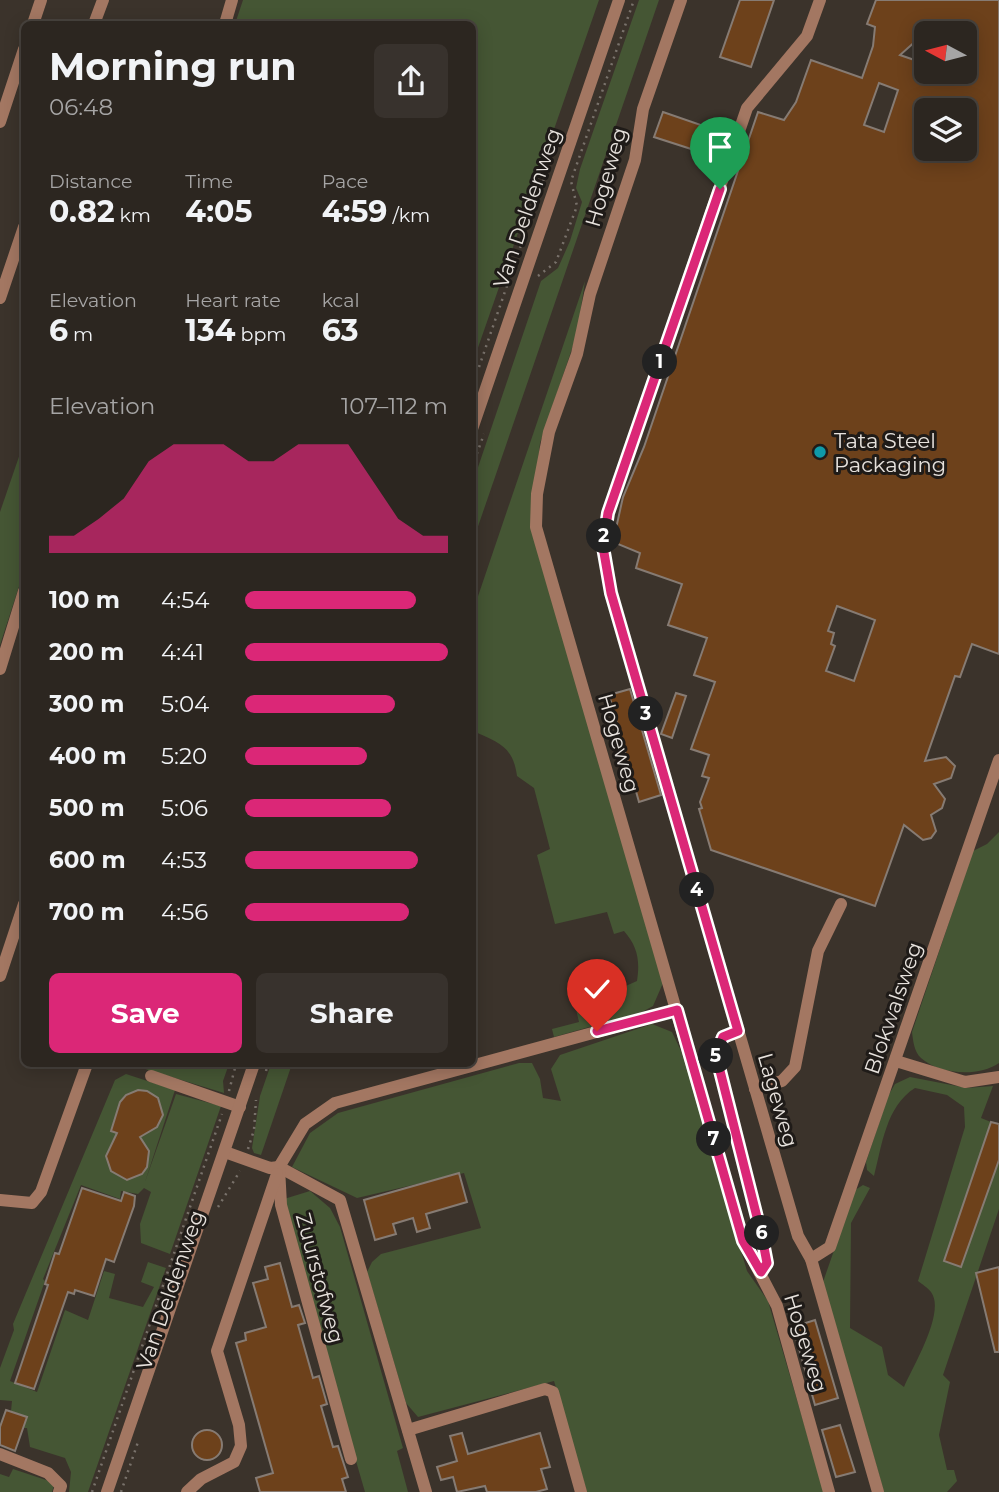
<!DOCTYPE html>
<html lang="en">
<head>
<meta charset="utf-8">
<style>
  :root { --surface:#2c2620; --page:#38322d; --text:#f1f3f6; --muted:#a6a5a5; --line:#48433e; --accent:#db2777 }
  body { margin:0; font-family:Montserrat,sans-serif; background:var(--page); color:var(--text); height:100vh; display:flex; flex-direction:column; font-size:26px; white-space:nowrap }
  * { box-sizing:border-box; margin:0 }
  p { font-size:23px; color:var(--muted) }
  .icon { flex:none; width:38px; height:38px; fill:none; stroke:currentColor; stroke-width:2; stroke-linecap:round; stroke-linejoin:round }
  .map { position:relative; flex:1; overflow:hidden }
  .sheet { position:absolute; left:21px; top:21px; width:455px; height:1046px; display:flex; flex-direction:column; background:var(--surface); border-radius:10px; box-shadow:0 4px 18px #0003,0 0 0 2px var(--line) }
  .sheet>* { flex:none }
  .needle { width:46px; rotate:277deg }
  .tools { position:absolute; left:914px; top:21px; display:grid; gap:14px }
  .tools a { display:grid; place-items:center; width:63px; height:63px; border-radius:10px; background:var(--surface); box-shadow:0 4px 18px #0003,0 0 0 2px var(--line); font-size:35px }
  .pin { position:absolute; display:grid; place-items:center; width:60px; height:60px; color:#fff; margin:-72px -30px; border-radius:50% 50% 50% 0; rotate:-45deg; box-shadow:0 0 7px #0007 }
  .pin .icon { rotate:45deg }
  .km { position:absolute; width:35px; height:35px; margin:-18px; border-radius:50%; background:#222; color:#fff; font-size:19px; line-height:35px; text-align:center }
  .round { display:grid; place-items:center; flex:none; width:74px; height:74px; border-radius:10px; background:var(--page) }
  .headline { display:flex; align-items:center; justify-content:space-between; height:119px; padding:0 28px }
  h1 { font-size:38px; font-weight:700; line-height:52px }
  .stats { display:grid; grid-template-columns:repeat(3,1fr); gap:10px; height:119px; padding:7px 28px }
  .stats div { display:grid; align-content:center }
  .stats b { font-size:30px; font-weight:700 }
  .stats small { font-size:19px; font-weight:400 }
  .stats p { font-size:19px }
  .chart { height:196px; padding:14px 28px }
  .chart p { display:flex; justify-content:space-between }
  .chart svg { width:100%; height:126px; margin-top:7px; fill:var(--accent); opacity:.7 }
  .button { display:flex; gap:14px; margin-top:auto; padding:14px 28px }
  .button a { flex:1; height:80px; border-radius:10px; background:var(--accent); color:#fff; font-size:28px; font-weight:700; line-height:80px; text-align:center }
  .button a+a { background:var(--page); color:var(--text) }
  ul { padding:0 28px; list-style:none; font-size:23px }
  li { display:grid; grid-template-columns:112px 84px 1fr; align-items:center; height:52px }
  li i { height:18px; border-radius:9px; background:var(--accent) }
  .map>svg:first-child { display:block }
</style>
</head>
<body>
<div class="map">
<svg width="999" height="1492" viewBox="0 0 999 1492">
  <rect width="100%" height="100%" fill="#3b332b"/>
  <g fill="#455634">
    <polygon points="243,0 599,0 473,362 472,24 235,24"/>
    <polygon points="639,0 659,0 473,541 473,482 541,281 558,268 570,241 582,202 576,188 580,169"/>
    <path d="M585 281 577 334 540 443 531 526 663 983 653 1006 642 1012 554 1037 552 1029 579 1022 576 1009 621 996 619 989 637 981C640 961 638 947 624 931L614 934 607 912 555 924 537 855 550 849 534 788 517 776C513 746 498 742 473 731V611Z"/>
    <polygon points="24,442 24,571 0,645 0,512"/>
    <path d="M999 832V1063C979 1077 940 1075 921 1058 914 1052 913 1040 912 1032L973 851 987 844Z"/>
    <polygon points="652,1024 672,1032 683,1055 747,1271 768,1301 824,1492 587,1492 554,1381 418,1417 406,1403 367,1272 372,1262 381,1254 481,1228 464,1173 357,1198 292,1167 310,1133 338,1113 519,1063 532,1063 540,1079 543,1098 561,1101 551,1069 560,1055"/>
    <polygon points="129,1064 229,1064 223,1081 224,1093"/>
    <polygon points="271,1064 292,1064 261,1155 254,1153 252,1148 260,1096"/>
    <polygon points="126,1074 175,1090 145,1182 176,1094 221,1106 170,1254 141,1243 140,1224 151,1192 144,1188 138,1194 121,1191 120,1199 81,1185 43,1279 45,1281 10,1381 37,1392 65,1310 88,1320 104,1271 115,1274 109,1298 143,1307 154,1287 141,1282 148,1262 166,1268 88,1492 69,1492 71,1472 65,1458 30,1447 27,1428 23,1428 27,1417 11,1411 12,1401 0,1400 0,1368 14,1330 13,1324 115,1080"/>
    <path d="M910 1077 967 1088 993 1086 981 1118 991 1122 944 1261 961 1267 999 1160V1209L943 1375 950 1382 939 1435 947 1470H954L957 1481 947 1492H884L823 1282 855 1190 863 1185 870 1188 851 1223 850 1328 882 1347 888 1375 904 1387C913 1366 946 1312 931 1292 928 1288 922 1284 918 1281L965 1127 964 1107 947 1095 915 1088C886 1106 882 1145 874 1176L867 1170 866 1162 888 1096 895 1084Z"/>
    <polygon points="310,1191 330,1208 340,1227 403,1448 397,1451 408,1492 365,1492 287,1224 284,1199"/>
    <polygon points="13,1469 49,1481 54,1485 52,1492 0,1492 0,1474 9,1477"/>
  </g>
  <g fill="#6d411b" stroke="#867b73" stroke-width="2" fill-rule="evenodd">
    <polygon points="740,0 774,0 751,67 720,57"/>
    <path d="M876 0H999V654L972 644 960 677 955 676 925 761 946 757 955 766 951 778 934 784 945 799 942 808 931 815 936 831 931 838 923 840 904 825 875 906 711 850 699 809 702 808 700 802 709 778 702 776 709 755 691 749 715 682 694 675 707 638 668 625 682 584 636 568 640 553 613 542 623 497 644 447 758 112 784 120 796 102 811 60 862 78 873 46 875 27 867 24ZM926 33H964V72H926V64L900 55 917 40 926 43ZM879 83 898 90 884 132 864 125ZM926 110H964V149H926ZM837 606 875 620 854 681 826 671 835 646 831 644 834 633 828 631Z"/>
    <polygon points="663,112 727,134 719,158 654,137"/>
    <polygon points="630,689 661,795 639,802 609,695"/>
    <polygon points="676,693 686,696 672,738 661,734"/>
    <polygon points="138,1090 147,1091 158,1098 163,1115 157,1127 140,1137 149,1151 147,1167 142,1174 127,1180 111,1171 106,1156 117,1133 111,1131 120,1102 126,1095"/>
    <polygon points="991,1122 999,1124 999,1160 961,1267 944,1261"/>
    <polygon points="459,1173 467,1202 426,1214 430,1228 417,1232 413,1218 393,1224 396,1234 375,1240 364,1200"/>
    <polygon points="82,1188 121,1201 124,1192 135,1196 134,1206 114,1262 106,1259 94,1296 75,1290 74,1294 68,1292 34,1389 15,1383 48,1285 45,1284 55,1253 59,1254"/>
    <polygon points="280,1263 292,1307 299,1305 305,1323 298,1325 313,1378 319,1376 327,1404 321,1406 333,1447 338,1446 348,1477 342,1479 346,1492 260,1492 256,1478 273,1473 236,1343 246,1340 245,1333 266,1327 253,1283 268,1279 265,1267"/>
    <polygon points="999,1267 999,1352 995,1352 976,1273"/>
    <polygon points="815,1320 838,1398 815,1405 793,1327"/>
    <polygon points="6,1410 27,1417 15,1451 0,1445 0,1427"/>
    <polygon points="840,1425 855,1472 836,1477 822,1430"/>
    <circle cx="207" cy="1445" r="15"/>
    <polygon points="462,1433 468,1454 540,1433 550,1467 541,1469 547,1489 536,1492 487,1492 485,1486 457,1492 453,1477 441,1480 437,1467 457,1461 450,1436"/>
  </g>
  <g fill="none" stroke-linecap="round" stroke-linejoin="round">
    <g stroke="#79726b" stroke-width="2.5" stroke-dasharray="2 5" stroke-linecap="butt">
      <polyline points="538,276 556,262 577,206 571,181 634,0"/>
      <polyline points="479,367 552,155"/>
      <polyline points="472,467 484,434"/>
      <polyline points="266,1071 268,1064"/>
      <polyline points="229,1091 236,1064"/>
      <polyline points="248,1149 254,1130 256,1100"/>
      <polyline points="218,1207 240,1171"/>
      <polyline points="92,1492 222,1114"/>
      <polyline points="121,1492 138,1442"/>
    </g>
    <g stroke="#a37762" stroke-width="12">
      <polyline points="681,0 643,109 635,160 590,294 577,354 549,432 537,494 536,527 743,1241 777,1306 829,1492"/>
      <polyline points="820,0 807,36 747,108 608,513 603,547 611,593 798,1236 811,1259 878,1492"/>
      <polyline points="33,24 41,0"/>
      <polyline points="94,24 103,0"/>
      <polyline points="225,24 232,0"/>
      <polyline points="0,122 24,49"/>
      <polyline points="0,298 24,227"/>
      <polyline points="472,429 619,0"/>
      <polyline points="0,669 24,591"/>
      <polyline points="0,976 24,904"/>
      <polyline points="738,1031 723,1037 716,1055 762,1237 767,1263 761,1272"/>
      <polyline points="896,1061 965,1082 999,1077"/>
      <polyline points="151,1076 240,1107"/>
      <polyline points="755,1089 782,1081 795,1067 818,951 841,904"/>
      <polyline points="225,1152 270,1168 279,1167 340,1200 426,1492"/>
      <polyline points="0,1200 32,1203 41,1192 87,1064"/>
      <polyline points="811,1259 830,1247 999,760"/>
      <polyline points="408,1430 545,1389 553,1392 581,1492"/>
      <polyline points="0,1454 48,1473 61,1486 59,1492"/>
      <polyline points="351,1459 281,1205 279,1167 305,1124 335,1103 677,1010"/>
      <polyline points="107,1492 254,1064"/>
      <polyline points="187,1492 201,1479 234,1462 241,1446 239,1425 217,1351 277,1174"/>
    </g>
  </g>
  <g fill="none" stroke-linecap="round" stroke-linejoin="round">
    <defs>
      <polyline id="route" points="597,1031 677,1010 743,1241 761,1272 767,1263 762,1237 716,1055 723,1037 738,1031 611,593 603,547 608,513 720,189"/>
    </defs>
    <use href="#route" stroke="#fff" stroke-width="14"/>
    <use href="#route" stroke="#db2777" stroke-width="9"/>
  </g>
  <circle fill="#0f9aa8" stroke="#1f1b18" stroke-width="2.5" cx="820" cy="452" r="7"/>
  <g text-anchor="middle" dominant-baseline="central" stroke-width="6" stroke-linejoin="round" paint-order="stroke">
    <g font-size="21" fill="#e7e2dd" stroke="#1f1b18">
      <text transform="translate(606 177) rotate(-74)">Hogeweg</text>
      <text transform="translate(527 208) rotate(-71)">Van Deldenweg</text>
      <text transform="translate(619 743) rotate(74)">Hogeweg</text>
      <text transform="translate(893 1008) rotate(-71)">Blokwalsweg</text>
      <text transform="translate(778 1100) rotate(74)">Lageweg</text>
      <text transform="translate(320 1278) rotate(75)">Zuurstofweg</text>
      <text transform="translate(170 1290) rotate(-71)">Van Deldenweg</text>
      <text transform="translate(806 1343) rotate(73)">Hogeweg</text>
    </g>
    <g font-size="21" fill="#e7e2dd" stroke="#1f1b18" text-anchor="start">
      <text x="834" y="440">Tata Steel<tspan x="834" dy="24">Packaging</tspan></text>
    </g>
  </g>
</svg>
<div class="tools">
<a><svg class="needle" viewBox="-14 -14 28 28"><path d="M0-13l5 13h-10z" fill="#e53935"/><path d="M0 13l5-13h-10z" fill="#a6a5a5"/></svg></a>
<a><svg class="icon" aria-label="layers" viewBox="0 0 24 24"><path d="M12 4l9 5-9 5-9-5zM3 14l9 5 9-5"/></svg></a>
</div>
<div class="pin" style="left:720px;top:189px;background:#1e9e55"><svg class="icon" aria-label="arrive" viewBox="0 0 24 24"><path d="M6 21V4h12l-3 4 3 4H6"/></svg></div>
<div class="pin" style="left:597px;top:1031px;background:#d93025"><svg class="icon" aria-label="check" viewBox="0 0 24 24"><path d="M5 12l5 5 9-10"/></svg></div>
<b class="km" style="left:660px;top:362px">1</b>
<b class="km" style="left:604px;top:536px">2</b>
<b class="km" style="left:646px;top:714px">3</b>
<b class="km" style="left:697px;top:890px">4</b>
<b class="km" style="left:716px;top:1056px">5</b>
<b class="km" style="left:762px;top:1233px">6</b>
<b class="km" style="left:714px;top:1139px">7</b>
<section class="sheet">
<div class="headline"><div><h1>Morning run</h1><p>06:48</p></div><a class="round"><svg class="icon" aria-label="share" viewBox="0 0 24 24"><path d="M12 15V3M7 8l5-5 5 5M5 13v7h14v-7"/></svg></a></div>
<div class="stats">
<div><p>Distance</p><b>0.82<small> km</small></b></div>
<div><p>Time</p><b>4:05</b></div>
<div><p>Pace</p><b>4:59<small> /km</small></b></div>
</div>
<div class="stats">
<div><p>Elevation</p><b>6<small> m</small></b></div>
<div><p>Heart rate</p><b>134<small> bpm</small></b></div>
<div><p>kcal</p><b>63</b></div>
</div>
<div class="chart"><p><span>Elevation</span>107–112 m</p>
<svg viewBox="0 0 160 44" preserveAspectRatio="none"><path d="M0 44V38L10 38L20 32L30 25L40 12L50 6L60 6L70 6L80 12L90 12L100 6L110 6L120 6L130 19L140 32L150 38L160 38V44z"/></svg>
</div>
<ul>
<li><b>100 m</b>4:54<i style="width:84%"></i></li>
<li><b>200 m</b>4:41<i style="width:100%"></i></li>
<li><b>300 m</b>5:04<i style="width:74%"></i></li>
<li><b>400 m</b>5:20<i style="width:60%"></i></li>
<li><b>500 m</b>5:06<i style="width:72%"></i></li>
<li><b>600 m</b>4:53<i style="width:85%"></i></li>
<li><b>700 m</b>4:56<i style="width:81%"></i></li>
</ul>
<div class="button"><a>Save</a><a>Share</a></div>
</section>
</div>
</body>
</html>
